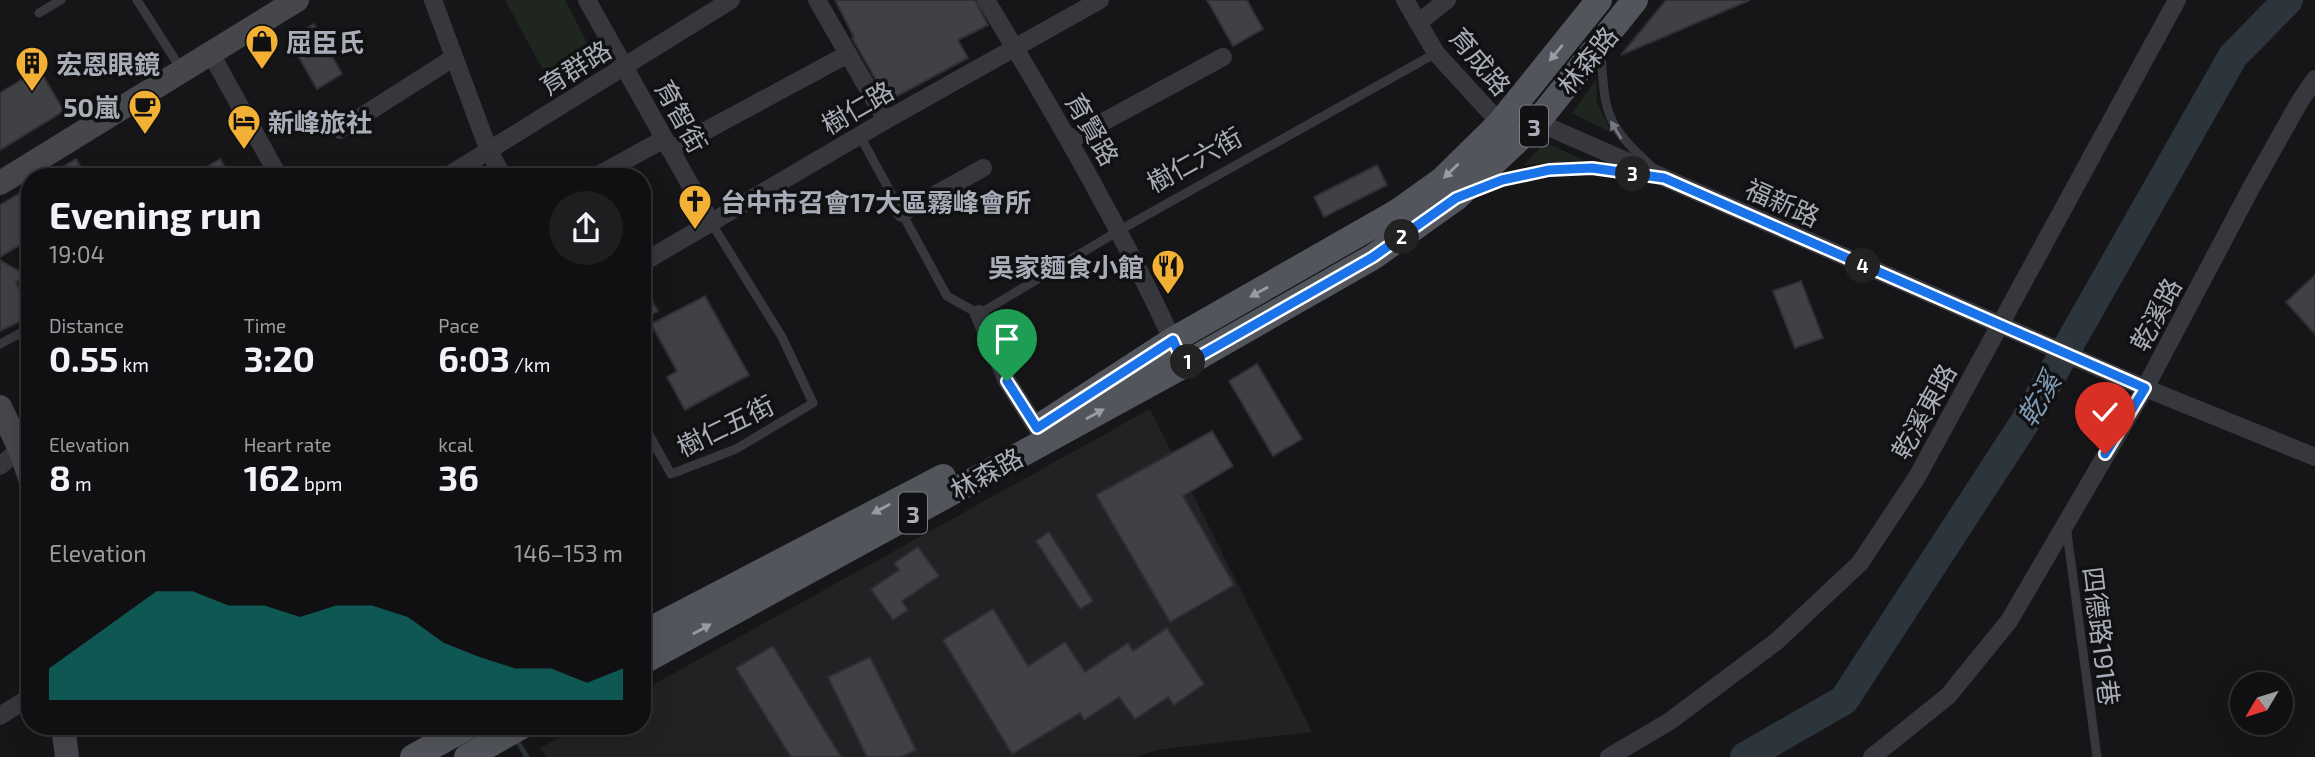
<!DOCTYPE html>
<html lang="en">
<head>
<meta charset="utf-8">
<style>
  :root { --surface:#101012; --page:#1e1e20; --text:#f1f3f6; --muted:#9c9d9f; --line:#303032; --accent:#0f766e }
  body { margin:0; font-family:"Exo 2","Noto Sans TC",sans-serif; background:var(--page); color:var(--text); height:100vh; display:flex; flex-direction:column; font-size:26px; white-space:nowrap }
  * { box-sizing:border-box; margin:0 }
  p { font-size:23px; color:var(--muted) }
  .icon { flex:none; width:38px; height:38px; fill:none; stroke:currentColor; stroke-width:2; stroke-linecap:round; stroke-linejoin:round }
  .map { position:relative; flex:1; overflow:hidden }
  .details { position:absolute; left:21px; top:168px; width:630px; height:567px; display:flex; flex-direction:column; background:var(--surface); border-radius:28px; box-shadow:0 7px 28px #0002,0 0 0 2px var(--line) }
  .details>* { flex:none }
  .needle { width:46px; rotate:232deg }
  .buttons { position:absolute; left:2230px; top:672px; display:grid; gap:14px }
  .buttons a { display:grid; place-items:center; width:63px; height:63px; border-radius:50%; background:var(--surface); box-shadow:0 7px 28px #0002,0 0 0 2px var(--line); font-size:35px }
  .pin { position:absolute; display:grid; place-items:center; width:60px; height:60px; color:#fff; margin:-72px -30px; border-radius:50% 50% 50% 0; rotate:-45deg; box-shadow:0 0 7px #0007 }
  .pin .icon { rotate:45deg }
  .km { position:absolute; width:35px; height:35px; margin:-18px; border-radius:50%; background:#222; color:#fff; font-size:19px; line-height:35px; text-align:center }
  .round { display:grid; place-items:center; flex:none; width:74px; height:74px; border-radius:37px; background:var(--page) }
  .headline { display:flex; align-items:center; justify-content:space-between; height:119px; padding:0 28px }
  h1 { font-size:38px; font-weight:700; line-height:52px }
  .metrics { display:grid; grid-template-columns:repeat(3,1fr); gap:10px; height:119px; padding:7px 28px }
  .metrics div { display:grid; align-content:center }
  .metrics b { font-size:35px; font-weight:700 }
  .metrics small { font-size:19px; font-weight:400 }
  .metrics p { font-size:19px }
  .chart { height:196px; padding:14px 28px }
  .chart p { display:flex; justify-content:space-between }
  .chart svg { width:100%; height:126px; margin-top:7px; fill:var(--accent); opacity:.7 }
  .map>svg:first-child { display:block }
</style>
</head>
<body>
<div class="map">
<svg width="2315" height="757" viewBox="0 0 2315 757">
  <rect width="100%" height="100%" fill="#161618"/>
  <polygon fill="#222225" points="1150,409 1312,732 1156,750 1136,757 546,757 540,748 580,726 642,726 642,691"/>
  <g fill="#1e261f">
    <polygon points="505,0 565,0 592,52 588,67 554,90"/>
    <polygon points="1596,80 1597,103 1612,133 1572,113"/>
    <polygon points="1545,142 1583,160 1524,165"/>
  </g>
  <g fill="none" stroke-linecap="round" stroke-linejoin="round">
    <polyline stroke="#2c353c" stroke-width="5" points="516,739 527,757"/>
    <polyline stroke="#2c353c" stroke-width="30" points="1745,757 1844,700 2025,422 2233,56 2288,0"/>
  </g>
  <g fill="#404145" stroke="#303034" stroke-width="2">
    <polygon points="835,0 975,0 988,25 958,40 968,58 888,101 852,38 854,37"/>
    <polygon points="1207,0 1247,0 1263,29 1233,46"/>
    <polygon points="1666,0 1750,0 1621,55"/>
    <polygon points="314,24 342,74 317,89 288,38"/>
    <polygon points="39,69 64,111 0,150 0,93"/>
    <polygon points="76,159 87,177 46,177"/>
    <polygon points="220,159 231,177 190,177"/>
    <polygon points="1377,165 1387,185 1324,217 1314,197"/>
    <polygon points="30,187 30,239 0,257 0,205"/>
    <polygon points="0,260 19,271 23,279 16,282 30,314 30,317 0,331"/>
    <polygon points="2315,275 2315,334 2286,302"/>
    <polygon points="1801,281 1823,338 1795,348 1773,291"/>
    <polygon points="642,286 658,311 642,320"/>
    <polygon points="705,296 749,375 685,410 667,377 677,371 651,324"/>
    <polygon points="1257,364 1302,439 1273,456 1229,381"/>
    <polygon points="1212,431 1233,466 1183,496 1234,585 1170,622 1096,495"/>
    <polygon points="1049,532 1093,601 1080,609 1036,541"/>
    <polygon points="918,547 939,576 902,601 908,610 893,620 871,589 899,570 894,563"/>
    <polygon points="993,609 1028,666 1065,642 1085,672 1128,643 1133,651 1167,628 1204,684 1174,705 1168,697 1135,719 1119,697 1084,720 1080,713 1012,754 943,640"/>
    <polygon points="773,646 841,757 791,757 736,668"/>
    <polygon points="870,657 916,750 901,757 867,757 828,677"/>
  </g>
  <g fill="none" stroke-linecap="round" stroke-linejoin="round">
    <g stroke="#37383d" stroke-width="9">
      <polyline points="137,0 181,69"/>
      <polyline points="39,13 61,0"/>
      <path d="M1601 52C1605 112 1604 123 1650 165"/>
      <polyline points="860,136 947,296 979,314 1120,230 1436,53"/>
      <path d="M1477 190C1513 176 1550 168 1590 168 1608 168 1627 173 1645 176"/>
      <polyline points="0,344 30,328"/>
      <polyline points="642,422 671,474 736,449 813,403 782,337 712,224"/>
      <polyline points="2066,525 2097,757"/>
    </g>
    <g stroke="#37383d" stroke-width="18">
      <polyline points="433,0 489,151 503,177"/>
      <polyline points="587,0 712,224"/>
      <polyline points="817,0 886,120"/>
      <path d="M986 0C1058 119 1127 238 1184 365"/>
      <polyline points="1405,0 1436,53 1500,123 1537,122 2145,388 2315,457"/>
      <polyline points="1418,23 1447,0"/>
      <polyline points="210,52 279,177"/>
      <polyline points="340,130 453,58"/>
      <polyline points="1070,140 1223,57"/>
      <polyline points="670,150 848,54"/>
      <polyline points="446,177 731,0"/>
      <polyline points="595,177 664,139"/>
      <polyline points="902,213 983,168"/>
      <polyline points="642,263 886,120 1100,0"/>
      <polyline points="979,314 1007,381 1037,428"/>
      <polyline points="0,466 27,443"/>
      <polyline points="0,716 30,697"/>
      <polyline points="1609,757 1670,721 1777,641 1860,563 1917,477 2177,0"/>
      <polyline points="1872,757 1948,696 2009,621 2145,388 2251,188 2300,101 2315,79"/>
    </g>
    <g stroke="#45474d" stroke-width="24">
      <polyline points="0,183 297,0"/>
      <polyline points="0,407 20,449 30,478"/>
      <polyline points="63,726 67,757"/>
    </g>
    <g stroke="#53555c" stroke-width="26">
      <polyline points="1045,423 1173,340 1397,212 1442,180 1500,123 1599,0"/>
      <polyline points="642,634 943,477"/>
      <polyline points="642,662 1184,365 1373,257 1456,198 1537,122 1635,0"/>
      <polyline points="413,757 469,726"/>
      <polyline points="467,757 522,726"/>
    </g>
  </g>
  <defs><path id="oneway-solid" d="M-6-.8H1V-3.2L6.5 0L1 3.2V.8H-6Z" transform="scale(1.75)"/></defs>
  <g fill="#979ba6">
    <use href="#oneway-solid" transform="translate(1556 53) rotate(129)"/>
    <use href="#oneway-solid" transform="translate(1451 171) rotate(136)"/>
    <use href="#oneway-solid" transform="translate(1259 292) rotate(151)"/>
    <use href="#oneway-solid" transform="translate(1095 414) rotate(-29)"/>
    <use href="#oneway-solid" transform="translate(881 509) rotate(152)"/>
    <use href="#oneway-solid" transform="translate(702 629) rotate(-29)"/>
  </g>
  <use fill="#757881" href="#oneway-solid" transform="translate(1616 130) rotate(-121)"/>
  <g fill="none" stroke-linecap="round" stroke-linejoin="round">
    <defs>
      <polyline id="route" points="1007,381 1037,428 1173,340 1184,365 1373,257 1456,198 1502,180 1549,170 1592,168 1664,178 2145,388 2105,454"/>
    </defs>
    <use href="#route" stroke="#fff" stroke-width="14"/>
    <use href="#route" stroke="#1a73e8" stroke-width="9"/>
  </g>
  <defs>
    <symbol id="shop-pin" viewBox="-11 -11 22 30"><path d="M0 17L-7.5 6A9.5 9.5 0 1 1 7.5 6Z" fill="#f2b134" stroke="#111113"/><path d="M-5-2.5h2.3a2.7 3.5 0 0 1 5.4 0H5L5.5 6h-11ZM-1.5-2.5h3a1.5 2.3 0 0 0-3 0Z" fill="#111"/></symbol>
    <symbol id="building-pin" viewBox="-11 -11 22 30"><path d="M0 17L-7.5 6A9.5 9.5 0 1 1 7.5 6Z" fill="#f2b134" stroke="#111113"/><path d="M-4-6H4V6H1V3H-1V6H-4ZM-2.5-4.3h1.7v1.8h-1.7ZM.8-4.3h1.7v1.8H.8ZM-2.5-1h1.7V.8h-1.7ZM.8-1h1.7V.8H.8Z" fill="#111"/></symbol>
    <symbol id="cafe-pin" viewBox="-11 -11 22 30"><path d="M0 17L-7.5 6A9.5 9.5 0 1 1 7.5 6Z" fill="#f2b134" stroke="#111113"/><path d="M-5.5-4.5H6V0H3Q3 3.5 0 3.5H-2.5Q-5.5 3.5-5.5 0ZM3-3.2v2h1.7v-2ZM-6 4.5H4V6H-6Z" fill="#111"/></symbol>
    <symbol id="hotel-pin" viewBox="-11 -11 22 30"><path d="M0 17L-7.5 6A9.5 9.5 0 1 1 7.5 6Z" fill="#f2b134" stroke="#111113"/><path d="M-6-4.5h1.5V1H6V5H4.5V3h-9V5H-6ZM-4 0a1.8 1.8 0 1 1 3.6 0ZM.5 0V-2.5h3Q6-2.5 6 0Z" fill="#111"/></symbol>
    <symbol id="church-pin" viewBox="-11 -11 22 30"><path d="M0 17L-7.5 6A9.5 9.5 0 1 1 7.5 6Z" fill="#f2b134" stroke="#111113"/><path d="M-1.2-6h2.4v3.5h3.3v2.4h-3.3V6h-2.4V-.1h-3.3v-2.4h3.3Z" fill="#111"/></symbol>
    <symbol id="restaurant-pin" viewBox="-11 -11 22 30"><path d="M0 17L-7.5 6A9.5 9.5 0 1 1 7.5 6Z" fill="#f2b134" stroke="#111113"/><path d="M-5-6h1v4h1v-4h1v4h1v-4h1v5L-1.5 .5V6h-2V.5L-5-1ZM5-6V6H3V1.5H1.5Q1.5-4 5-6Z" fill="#111"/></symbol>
  </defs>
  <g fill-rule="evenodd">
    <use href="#shop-pin" x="243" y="22" width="38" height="52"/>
    <use href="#building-pin" x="13" y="44" width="38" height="52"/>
    <use href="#cafe-pin" x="126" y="87" width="38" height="52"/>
    <use href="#hotel-pin" x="225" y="102" width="38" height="52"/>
    <use href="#church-pin" x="676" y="182" width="38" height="52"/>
    <use href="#restaurant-pin" x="1149" y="247" width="38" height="52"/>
  </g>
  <g text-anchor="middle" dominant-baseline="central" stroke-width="7" stroke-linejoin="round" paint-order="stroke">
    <g fill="#111113" stroke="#7b7e86" stroke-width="2">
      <rect x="1520" y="105.5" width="28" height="41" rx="5"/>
      <rect x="899" y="492.5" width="28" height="41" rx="5"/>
    </g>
    <g font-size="24" font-weight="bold" fill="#a8adb8">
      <text x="1534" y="126">3</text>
      <text x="913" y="513">3</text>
    </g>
    <g font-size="26" font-weight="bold" fill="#a8adb8" stroke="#111113" text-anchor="start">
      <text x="286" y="41">屈臣氏</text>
      <text x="56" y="63">宏恩眼鏡</text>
      <text x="120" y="106" text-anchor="end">50嵐</text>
      <text x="268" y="121">新峰旅社</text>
      <text x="720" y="201">台中市召會17大區霧峰會所</text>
      <text x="1144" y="266" text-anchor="end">吳家麵食小館</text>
    </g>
    <g font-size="26" fill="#a8adb8" stroke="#111113">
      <text transform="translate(1587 60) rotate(-51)">林森路</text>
      <text transform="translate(1481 61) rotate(50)">育成路</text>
      <text transform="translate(575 67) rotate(-32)">育群路</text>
      <text transform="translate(857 107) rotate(-30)">樹仁路</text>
      <text transform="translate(682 116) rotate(61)">育智街</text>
      <text transform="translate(1093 129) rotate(60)">育賢路</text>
      <text transform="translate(1194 159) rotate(-29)">樹仁六街</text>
      <text transform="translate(1783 202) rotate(24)">福新路</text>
      <text transform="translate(2155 314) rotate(-62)">乾溪路</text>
      <text transform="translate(1923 411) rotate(-61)">乾溪東路</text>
      <text transform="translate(725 425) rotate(-26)">樹仁五街</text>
      <text transform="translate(986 473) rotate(-29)">林森路</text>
      <text transform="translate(2102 636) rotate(83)">四德路191巷</text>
    </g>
    <g font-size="28" font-style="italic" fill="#7f9bb3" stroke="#111113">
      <text transform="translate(2038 399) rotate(-60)">乾溪</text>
    </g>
  </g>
</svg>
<div class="buttons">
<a><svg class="needle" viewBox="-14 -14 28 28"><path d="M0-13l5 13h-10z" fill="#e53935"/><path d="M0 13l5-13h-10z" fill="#9c9d9f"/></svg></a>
</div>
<div class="pin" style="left:1007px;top:381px;background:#1e9e55"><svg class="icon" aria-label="arrive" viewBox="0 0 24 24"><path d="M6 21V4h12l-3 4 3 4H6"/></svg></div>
<div class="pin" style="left:2105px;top:454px;background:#d93025"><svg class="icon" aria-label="check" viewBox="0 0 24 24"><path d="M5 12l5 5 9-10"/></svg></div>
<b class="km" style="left:1188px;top:362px">1</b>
<b class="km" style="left:1402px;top:237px">2</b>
<b class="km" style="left:1633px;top:174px">3</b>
<b class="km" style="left:1863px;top:266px">4</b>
<section class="details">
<div class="headline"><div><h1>Evening run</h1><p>19:04</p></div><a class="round"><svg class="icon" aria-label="share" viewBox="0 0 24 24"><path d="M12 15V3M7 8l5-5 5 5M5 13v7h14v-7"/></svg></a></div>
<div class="metrics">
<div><p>Distance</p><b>0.55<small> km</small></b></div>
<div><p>Time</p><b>3:20</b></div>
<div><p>Pace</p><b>6:03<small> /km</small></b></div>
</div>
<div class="metrics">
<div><p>Elevation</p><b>8<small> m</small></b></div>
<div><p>Heart rate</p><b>162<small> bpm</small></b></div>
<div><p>kcal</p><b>36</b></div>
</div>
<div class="chart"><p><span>Elevation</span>146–153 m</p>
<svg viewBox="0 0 160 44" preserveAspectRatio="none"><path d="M0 44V33L10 24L20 15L30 6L40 6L50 11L60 11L70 15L80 11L90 11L100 15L110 24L120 29L130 33L140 33L150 38L160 33V44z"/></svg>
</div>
</section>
</div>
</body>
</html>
